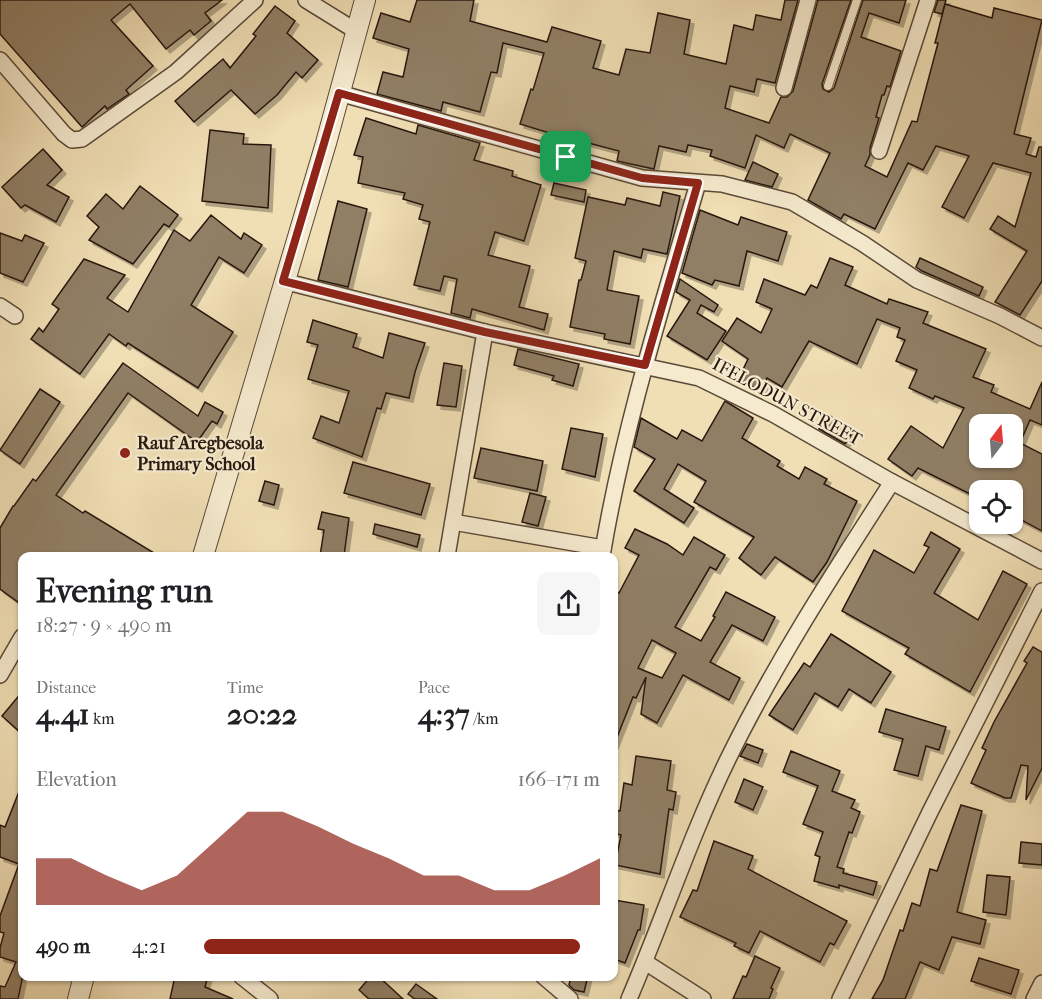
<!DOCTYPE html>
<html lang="en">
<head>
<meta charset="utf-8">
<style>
  :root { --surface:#fff; --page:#f6f6f6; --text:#202124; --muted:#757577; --accent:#8f2418 }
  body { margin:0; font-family:"IM FELL French Canon",serif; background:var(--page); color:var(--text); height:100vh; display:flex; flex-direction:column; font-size:22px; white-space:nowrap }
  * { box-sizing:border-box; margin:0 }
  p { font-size:20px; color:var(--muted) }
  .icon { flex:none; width:33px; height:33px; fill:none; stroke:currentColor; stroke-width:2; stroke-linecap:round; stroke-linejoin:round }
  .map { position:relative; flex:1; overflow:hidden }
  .sheet { position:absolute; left:18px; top:552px; width:600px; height:429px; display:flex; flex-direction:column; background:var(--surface); border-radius:12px; box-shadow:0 2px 4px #0004 }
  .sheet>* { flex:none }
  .needle { width:39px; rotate:16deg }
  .fabs { position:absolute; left:969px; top:414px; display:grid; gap:12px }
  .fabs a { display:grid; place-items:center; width:54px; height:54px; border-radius:12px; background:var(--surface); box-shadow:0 2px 4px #0004; font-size:30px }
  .pin { position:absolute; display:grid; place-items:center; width:51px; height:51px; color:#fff; margin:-26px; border-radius:12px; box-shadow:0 3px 9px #0006 }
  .round { display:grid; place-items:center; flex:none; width:63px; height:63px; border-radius:12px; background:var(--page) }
  .summary { display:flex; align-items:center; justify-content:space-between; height:102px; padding:0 18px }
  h1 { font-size:33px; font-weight:800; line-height:45px }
  .figures { display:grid; grid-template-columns:repeat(3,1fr); gap:9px; height:102px; padding:6px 18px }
  .figures div { display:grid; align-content:center }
  .figures b { font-size:30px; font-weight:800 }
  .figures small { font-size:16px; font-weight:400 }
  .figures p { font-size:16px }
  .chart { height:168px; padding:12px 18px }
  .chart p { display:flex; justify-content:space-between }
  .chart svg { width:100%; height:108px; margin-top:6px; fill:var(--accent); opacity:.7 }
  ul { padding:0 18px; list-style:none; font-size:20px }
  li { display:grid; grid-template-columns:96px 72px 1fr; align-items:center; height:45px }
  li i { height:15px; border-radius:8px; background:var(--accent) }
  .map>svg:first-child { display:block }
</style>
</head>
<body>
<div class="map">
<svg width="1042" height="999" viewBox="0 0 1042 999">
  <defs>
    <filter id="shadow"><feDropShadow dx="4" dy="4" stdDeviation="0" flood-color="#0004"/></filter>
  </defs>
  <rect width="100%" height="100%" fill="#f0deb4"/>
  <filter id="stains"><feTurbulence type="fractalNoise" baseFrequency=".00333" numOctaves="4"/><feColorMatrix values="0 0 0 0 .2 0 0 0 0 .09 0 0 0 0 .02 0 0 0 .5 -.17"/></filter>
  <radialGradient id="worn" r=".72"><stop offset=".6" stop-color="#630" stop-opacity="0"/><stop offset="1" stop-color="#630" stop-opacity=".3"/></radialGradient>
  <g fill="#907f65" stroke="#281810" stroke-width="1.5" fill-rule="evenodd" filter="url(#shadow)">
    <polygon points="0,0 222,0 205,13 211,21 194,35 190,30 166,49 130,4 111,20 153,66 126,90 129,94 107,109 105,106 82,127 0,34"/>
    <polygon points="417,0 474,0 470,21 547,42 552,27 601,41 593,68 619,75 626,49 650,53 658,13 690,20 684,54 726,64 734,25 753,30 756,15 781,20 785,0 798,0 775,83 757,79 754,92 730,86 725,108 769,123 781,97 787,97 793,91 818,0 851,0 822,84 823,89 829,92 834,88 863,0 906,0 899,23 869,13 861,37 901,51 890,87 887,86 884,95 882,95 876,117 879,118 870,148 870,155 865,166 887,177 912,121 917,122 938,43 935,43 945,4 992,18 994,8 1042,20 1014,134 1031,138 1026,154 1036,157 1039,147 1042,147 1042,281 1020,315 995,302 1027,251 990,229 998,216 1015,227 1031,173 993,163 964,218 942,207 969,156 936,146 923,170 908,163 875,229 844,214 841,219 808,200 830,153 790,134 784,148 756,135 745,168 710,156 712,150 688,145 686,152 659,146 654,169 617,161 619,151 573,139 571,145 554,140 556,135 520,124 531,89 533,90 544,53 503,43 497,73 491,72 480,112 443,102 441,111 377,94 383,72 403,77 409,49 373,38 381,13 410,22"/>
    <polygon points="938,0 946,0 942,14 934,12"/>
    <polygon points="275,6 295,21 287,33 318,60 302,78 296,72 277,95 255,114 231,90 194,122 175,101 223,59 230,68 256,36 253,34"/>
    <polygon points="366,118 416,134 418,125 480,143 474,160 513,171 512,176 541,185 524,241 495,232 488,255 530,266 519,307 548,314 544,330 472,309 470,318 451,313 457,279 444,276 440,291 414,285 430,222 419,219 423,205 403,199 405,193 358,183 363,157 354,155"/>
    <polygon points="210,130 244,134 243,144 271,145 268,208 202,201"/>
    <polygon points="43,149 62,170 47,185 69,197 56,222 25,205 21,208 2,187"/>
    <polygon points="753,162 778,174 772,187 745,180"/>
    <polygon points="554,183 586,190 584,202 551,195"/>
    <polygon points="140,186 178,215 169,227 164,224 133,264 89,240 99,227 87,216 106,194 123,209"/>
    <polygon points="663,192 680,196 667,254 643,249 641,258 614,251 607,290 639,296 630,344 604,339 605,334 570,327 579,280 581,280 586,261 575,258 588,197 625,205 627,198 660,206"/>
    <polygon points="338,201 367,209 348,287 318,280"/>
    <polygon points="700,210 738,225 741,217 787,232 778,261 747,251 739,286 715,280 712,285 682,273"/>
    <polygon points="211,215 241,239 244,233 262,245 244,273 219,257 191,305 233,332 198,388 128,343 126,346 109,334 80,374 31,339 39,328 43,332 59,309 52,304 84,259 125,275 107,298 128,312 174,230 190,241"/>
    <polygon points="0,233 22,241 25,235 44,243 23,282 0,273"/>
    <path d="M830 258 853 267 845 285 887 304 889 299 928 312 923 323 986 349 973 377 994 385 991 392 1030 409 1042 382V425L1030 420 1020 443 1042 454V531L1012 515V490H980V499L918 468 912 476 888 459 911 426 943 448 964 408 935 396 933 399 909 388 917 370 896 361 905 340 897 337 900 328 877 319 857 364 809 341 782 387 767 378 761 391 738 380 748 359 722 341 737 318 761 333 772 309 756 302 764 279 805 295 811 285 817 288ZM980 418 994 424H1012V458H980Z"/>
    <polygon points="920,258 983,287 979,296 922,271 916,267"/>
    <polygon points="680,279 718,305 714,312 701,305 697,313 726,331 707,360 667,336 690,300 676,292"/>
    <polygon points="313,320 357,334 353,347 383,358 389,333 425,343 415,372 409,398 386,393 381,409 377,408 362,457 313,438 321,416 339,423 349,391 308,379 318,345 307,342"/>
    <polygon points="518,349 579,364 573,386 552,380 554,376 514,365"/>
    <polygon points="123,363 198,416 205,402 223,412 217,424 212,421 197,442 128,393 56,495 83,513 85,511 159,556 22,556 22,605 0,589 0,528 13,506 14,506 33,479 36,481"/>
    <polygon points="444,363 462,366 456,407 437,405"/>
    <polygon points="40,389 60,402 20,464 0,450"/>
    <polygon points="725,401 753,418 742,438 780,461 777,466 799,479 805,467 827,479 824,484 857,501 827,562 813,582 775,557 761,575 739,558 754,537 694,502 706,481 678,464 664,489 694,508 684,523 634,491 655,459 634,447 641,418 677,439 682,430 702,441"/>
    <polygon points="829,415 853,432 845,444 819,429"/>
    <polygon points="571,428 603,434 595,477 562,469"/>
    <polygon points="481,448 543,461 537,491 474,478"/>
    <polygon points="353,462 430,484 421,515 344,493"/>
    <polygon points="265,481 279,485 274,505 259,501"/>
    <polygon points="530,493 546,497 538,526 522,522"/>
    <polygon points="322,512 349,518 344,556 320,556 324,530 318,529"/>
    <polygon points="375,524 420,535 417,547 373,534"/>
    <path d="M635 529 667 544 683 555 694 537 725 555 716 570 710 567 675 627 701 641 715 617 713 616 726 592 775 617 763 641 732 625 710 662 740 678 729 700 683 675 657 723 641 714 646 677 636 698 633 697 614 745V590L619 593 639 555 625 548ZM652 640 676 653 662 678 638 668Z"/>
    <polygon points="931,532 960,549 934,593 978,620 1003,571 1027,584 970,692 905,654 909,648 842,611 874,550 914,573 929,547 924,545"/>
    <polygon points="831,634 891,672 871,703 849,689 838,707 815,693 793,730 769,715 804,663 810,667"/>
    <polygon points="1033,647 1042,652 1042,768 1026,800 1028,766 1021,765 1011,798 1005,798 971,783 986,750 982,748 994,722 1027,663 1024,661"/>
    <polygon points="22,692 22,734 2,716"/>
    <polygon points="886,709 946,727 939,750 926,746 918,776 894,770 903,739 879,732"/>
    <polygon points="747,744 763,750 758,763 740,756"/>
    <polygon points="791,751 840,771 832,791 855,800 851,808 860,812 852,833 849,832 837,867 844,869 843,873 877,882 873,895 839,885 839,888 814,881 820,857 815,855 823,832 803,824 818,786 783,772"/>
    <polygon points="636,756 671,761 667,790 676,792 673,810 669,809 660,874 615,865 621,835 614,833 614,810 620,811 624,783 632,785"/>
    <polygon points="744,779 763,787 753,810 735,802"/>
    <polygon points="22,784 22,980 18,999 0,999 0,986 5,987 16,962 0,957 0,948 4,933 0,932 0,916 19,864 0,857 0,825 5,827"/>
    <polygon points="961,805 982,811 957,912 986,920 980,944 952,937 939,970 920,962 905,999 872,999 883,980 900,930 903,931 912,903 920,906 930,869 937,871"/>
    <polygon points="714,841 753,856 748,869 847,921 834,945 830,943 820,962 760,931 749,953 734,946 736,943 680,917 693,890 697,891"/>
    <polygon points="1021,842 1042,844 1042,865 1019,863"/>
    <polygon points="987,875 1010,877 1006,915 983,912"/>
    <polygon points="614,900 644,905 640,930 638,930 625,963 614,959"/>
    <polygon points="755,956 780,968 771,988 773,989 769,999 733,999 743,976 746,977"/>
    <polygon points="979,958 1019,970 1011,994 971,981"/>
    <polygon points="175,976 208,976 205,987 233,999 170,999"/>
    <polygon points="371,976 378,976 403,999 369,999 359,990"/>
    <polygon points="571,976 588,976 584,992 574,990 569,985"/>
    <polygon points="416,984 437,999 415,999 408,994"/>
  </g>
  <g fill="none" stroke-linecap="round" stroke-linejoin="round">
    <defs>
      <polyline id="service" points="828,86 857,0"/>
      <g id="minor">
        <polyline points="306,0 356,31"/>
        <polyline points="0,60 64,134 72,140 82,139 176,72 255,0"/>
        <polyline points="784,88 808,0"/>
        <polyline points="339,93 642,178 722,184 792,202 862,243 917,280 1000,316 1042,338"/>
        <polyline points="879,151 928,0"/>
        <polyline points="283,281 485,332 699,378 773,414 892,482 1042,561"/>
        <polyline points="0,306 15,316"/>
        <polyline points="453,522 603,548"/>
        <polyline points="447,556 485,332"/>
        <path d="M602 556C623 429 662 306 698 183"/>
        <polyline points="0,675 22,637"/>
        <polyline points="645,962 703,999"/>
        <polyline points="241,976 270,999"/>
        <polyline points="543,976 570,999"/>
        <path d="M629 999C663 920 690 837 728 759 775 663 834 572 892 482"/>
        <polyline points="840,999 930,812 1042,591"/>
        <polyline points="1034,999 1042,983"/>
      </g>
      <g id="tertiary">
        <polyline points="203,556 326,143 365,0"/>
        <polyline points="78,999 84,976"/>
      </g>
    </defs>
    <use href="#service" stroke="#5a4a39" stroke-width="10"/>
    <use href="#minor" stroke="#5a4a39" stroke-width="18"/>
    <use href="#tertiary" stroke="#5a4a39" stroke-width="22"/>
    <use href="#service" stroke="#f5eace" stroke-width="8"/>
    <use href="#minor" stroke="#f5eace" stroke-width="15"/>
    <use href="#tertiary" stroke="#f5eace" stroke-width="20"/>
  </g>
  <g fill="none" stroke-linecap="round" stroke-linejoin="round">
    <defs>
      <polygon id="route" points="339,93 642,178 698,183 645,365 485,332 283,281"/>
    </defs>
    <use href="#route" stroke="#fff" stroke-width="12"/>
    <use href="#route" stroke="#8f2418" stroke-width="8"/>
  </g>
  <circle fill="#8f2418" stroke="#f5eace" stroke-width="2" cx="125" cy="453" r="6"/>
  <g text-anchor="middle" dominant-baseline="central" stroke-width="4.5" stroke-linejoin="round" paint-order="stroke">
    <g font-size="18" fill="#281810" stroke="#f5eace">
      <text transform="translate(787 402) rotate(28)">IFELODUN STREET</text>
    </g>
    <g font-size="18" font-weight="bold" fill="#281810" stroke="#f5eace" text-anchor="start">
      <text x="137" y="443">Rauf Aregbesola<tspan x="137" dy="21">Primary School</tspan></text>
    </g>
  </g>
  <rect width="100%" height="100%" filter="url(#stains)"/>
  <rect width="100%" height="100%" fill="url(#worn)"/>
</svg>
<div class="fabs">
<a><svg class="needle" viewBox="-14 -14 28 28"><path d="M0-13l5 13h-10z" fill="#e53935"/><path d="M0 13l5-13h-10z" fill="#757577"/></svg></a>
<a><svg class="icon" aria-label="locate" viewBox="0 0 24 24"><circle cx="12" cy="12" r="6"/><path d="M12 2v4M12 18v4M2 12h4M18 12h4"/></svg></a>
</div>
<div class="pin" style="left:566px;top:157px;background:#1e9e55"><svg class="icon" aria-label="arrive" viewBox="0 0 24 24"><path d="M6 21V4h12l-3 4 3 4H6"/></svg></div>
<section class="sheet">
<div class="summary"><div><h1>Evening run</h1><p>18:27 · 9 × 490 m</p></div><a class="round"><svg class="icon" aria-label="share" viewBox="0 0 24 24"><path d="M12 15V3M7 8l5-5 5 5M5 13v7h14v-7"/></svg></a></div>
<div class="figures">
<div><p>Distance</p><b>4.41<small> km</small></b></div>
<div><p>Time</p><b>20:22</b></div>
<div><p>Pace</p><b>4:37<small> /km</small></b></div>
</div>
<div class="chart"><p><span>Elevation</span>166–171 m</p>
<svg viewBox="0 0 160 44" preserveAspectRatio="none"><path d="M0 44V25L10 25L20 32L30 38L40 32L50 19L60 6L70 6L80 12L90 19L100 25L110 32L120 32L130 38L140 38L150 32L160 25V44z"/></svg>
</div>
<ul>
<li><b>490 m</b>4:21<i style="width:95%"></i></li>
</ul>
</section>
</div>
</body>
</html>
